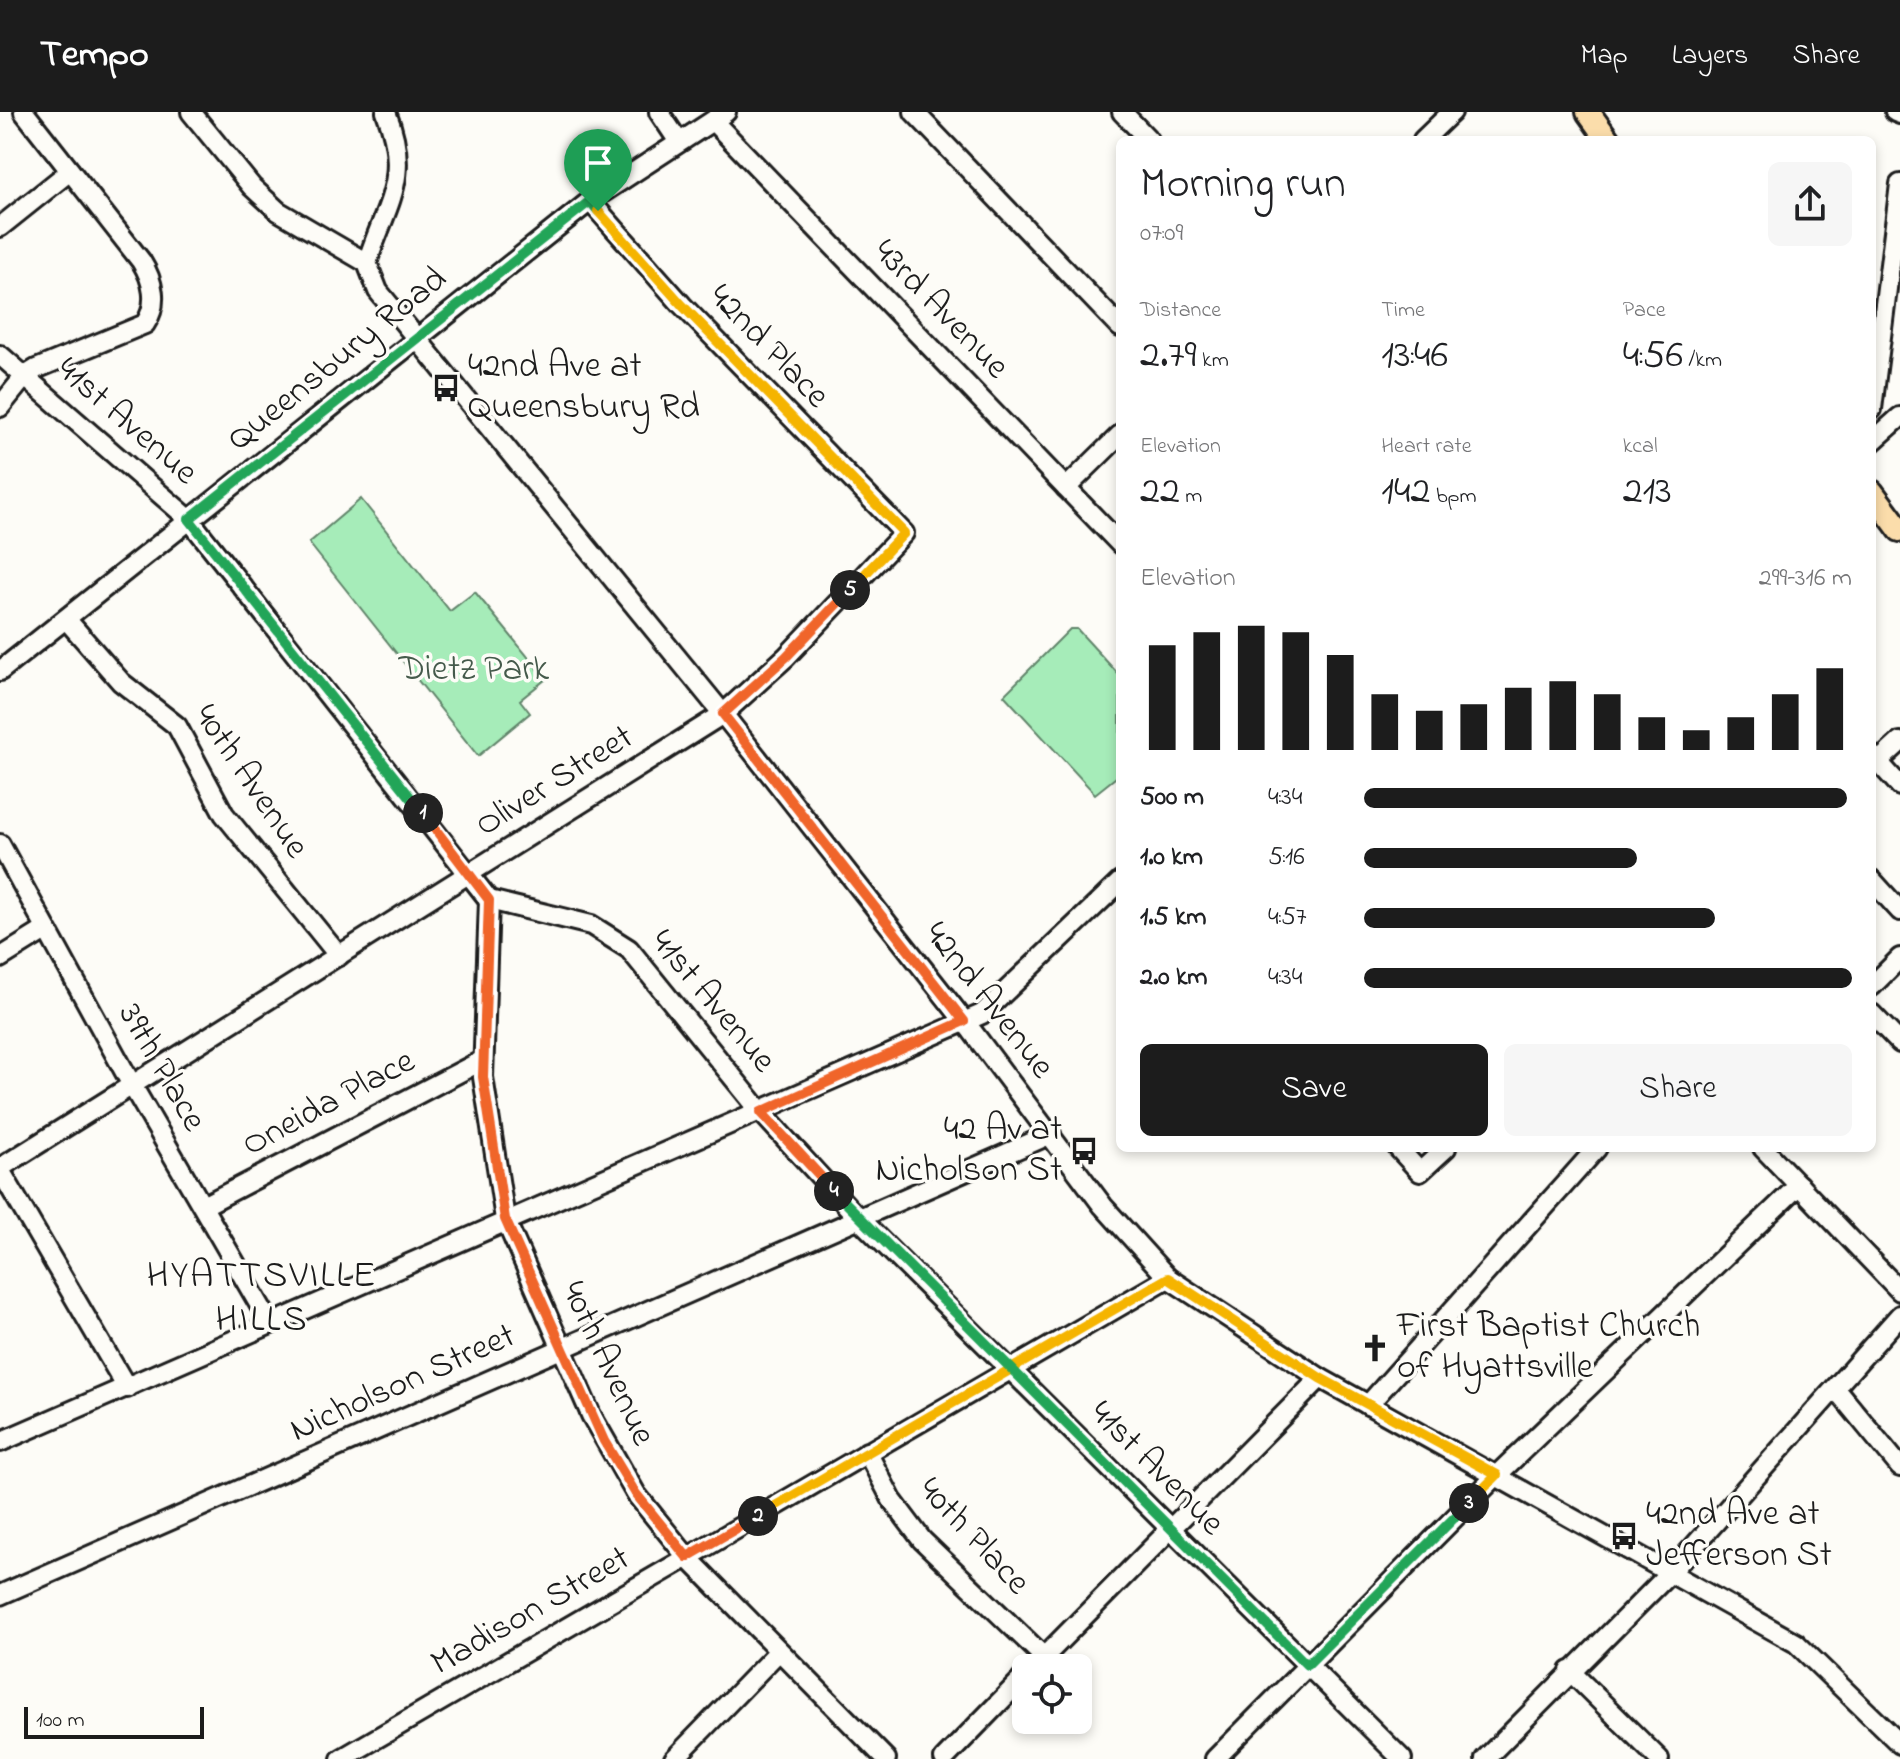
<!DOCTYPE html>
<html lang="en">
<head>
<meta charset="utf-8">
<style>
  :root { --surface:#fff; --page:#f6f6f6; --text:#202124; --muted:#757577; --accent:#1c1c1c }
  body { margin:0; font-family:"Indie Flower",sans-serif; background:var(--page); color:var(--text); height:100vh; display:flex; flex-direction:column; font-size:30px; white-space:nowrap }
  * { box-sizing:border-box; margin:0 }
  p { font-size:26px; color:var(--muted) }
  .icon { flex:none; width:44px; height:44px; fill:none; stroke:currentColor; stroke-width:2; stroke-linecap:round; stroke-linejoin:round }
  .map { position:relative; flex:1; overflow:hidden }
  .panel { position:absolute; left:1116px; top:24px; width:760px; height:1016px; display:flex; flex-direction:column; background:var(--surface); border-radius:12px; box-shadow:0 4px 12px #0003 }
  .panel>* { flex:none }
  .fabs { position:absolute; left:1012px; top:1542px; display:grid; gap:16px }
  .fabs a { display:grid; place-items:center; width:80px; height:80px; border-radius:12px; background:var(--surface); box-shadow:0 4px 12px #0003; font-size:40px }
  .scale { position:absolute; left:24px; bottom:20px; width:180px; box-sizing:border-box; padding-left:8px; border:4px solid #1c1c1c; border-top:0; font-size:22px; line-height:28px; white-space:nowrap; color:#1c1c1c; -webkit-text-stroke:6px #fdfcf7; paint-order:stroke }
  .pin { position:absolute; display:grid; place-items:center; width:68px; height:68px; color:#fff; margin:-82px -34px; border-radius:50% 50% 50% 0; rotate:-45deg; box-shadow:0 0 8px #0007 }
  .pin .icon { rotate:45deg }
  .km { position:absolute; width:40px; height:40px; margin:-20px; border-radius:50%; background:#222; color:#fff; font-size:22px; line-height:40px; text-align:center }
  .round { display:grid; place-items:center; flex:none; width:84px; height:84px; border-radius:12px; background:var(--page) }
  .summary { display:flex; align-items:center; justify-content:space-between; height:136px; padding:0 24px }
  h1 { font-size:44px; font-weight:600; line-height:60px }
  .metrics { display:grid; grid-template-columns:repeat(3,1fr); gap:12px; height:136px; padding:8px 24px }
  .metrics div { display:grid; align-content:center }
  .metrics b { font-size:40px; font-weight:600 }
  .metrics small { font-size:22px; font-weight:400 }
  .metrics p { font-size:22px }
  .chart { height:224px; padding:16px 24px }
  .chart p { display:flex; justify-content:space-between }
  .chart svg { width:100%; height:144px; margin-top:8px; stroke:var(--accent); stroke-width:6 }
  .action { display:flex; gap:16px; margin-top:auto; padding:16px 24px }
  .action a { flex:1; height:92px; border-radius:12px; background:var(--accent); color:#fff; font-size:32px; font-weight:600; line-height:92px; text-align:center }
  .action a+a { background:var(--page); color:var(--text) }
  ul { padding:0 24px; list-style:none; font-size:26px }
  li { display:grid; grid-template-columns:128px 96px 1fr; align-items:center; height:60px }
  li i { height:20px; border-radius:10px; background:var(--accent) }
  header { display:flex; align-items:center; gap:48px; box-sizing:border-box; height:112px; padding:0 40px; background:var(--accent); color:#fff }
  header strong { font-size:38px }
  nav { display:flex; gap:44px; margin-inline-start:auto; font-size:28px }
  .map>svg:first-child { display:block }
</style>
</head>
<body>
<header>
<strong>Tempo</strong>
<nav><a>Map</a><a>Layers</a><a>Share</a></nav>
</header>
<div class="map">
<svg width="1900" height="1647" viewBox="0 0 1900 1647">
  <rect width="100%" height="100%" fill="#fdfcf7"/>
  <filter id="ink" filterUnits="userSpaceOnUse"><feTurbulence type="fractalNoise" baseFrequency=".0125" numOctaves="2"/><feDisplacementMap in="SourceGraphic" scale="16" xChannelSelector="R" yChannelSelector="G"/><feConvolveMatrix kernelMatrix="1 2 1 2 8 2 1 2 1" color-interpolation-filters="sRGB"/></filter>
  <g filter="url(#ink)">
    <g fill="#a6ecb9" stroke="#61846a" stroke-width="2">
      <polygon points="361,387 450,499 475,480 546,567 520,588 530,601 478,644 309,431"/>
      <polygon points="1070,517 1077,517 1120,564 1120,662 1095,682 1004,583"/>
    </g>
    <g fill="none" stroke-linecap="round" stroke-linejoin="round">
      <defs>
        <g id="minor">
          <polyline points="191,0 252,75 278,99 367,151 378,179 723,602 972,919 1103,1094 1168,1166 1320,1266 1796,1531 1900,1632"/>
          <polyline points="659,0 679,30"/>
          <polyline points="914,0 1120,215"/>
          <polyline points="1122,0 1149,28"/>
          <polyline points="1895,0 1900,2"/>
          <polyline points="713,9 1120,432"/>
          <polyline points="1423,28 1452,0"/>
          <polyline points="0,115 70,59"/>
          <path d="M367 151C386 91 412 66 386 0"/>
          <polyline points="0,243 189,407 489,788 591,813 629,837 761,1000 858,1106 1402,1647"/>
          <path d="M0 295 25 264 36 257 145 212C159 192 153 168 141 149L24 0"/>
          <polyline points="1872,297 1900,72"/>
          <polyline points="1872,330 1900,305"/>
          <polyline points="1066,376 1120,323"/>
          <polyline points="66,507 121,570 177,614 224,702 339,844"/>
          <polyline points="0,559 590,89 726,0"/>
          <polyline points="1872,643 1900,674"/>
          <polyline points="1878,650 1900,630"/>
          <polyline points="0,732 133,975 270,1211"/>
          <polyline points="1872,768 1900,799"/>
          <polyline points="489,788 483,965 505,1107 591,1303 636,1382 687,1445 886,1647"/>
          <polyline points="0,846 45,818"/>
          <polyline points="1872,874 1900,846"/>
          <polyline points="1872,902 1900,931"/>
          <polyline points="1398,1036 1420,1060 1446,1036"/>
          <polyline points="1763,1036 1900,1179"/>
          <polyline points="0,1056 723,602 786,545 904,421 682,193 590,89"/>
          <polyline points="0,1058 127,1276"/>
          <polyline points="205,1093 483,948"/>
          <polyline points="1835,1276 1900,1355"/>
          <polyline points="1368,1293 1597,1036"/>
          <polyline points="0,1330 982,902 1120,770"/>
          <polyline points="867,1340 892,1388 922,1428 1044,1545"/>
          <polyline points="0,1483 1051,1022"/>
          <polyline points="1033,1556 1320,1266"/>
          <polyline points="1570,1559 1659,1647"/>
          <polyline points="341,1647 1168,1166"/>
          <polyline points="674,1647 778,1540"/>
          <polyline points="944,1647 1026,1563"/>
          <polyline points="1215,1647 1497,1363 1799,1073"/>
          <polyline points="1485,1647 1670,1461 1900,1203"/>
        </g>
        <g id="major">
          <polyline points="1588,0 1608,28"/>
          <polyline points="1872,380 1900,418"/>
        </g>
      </defs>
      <use href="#minor" stroke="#1c1c1c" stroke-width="24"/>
      <use href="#major" stroke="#1c1c1c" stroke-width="28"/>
      <use href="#minor" stroke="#fdfcf7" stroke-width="18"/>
      <use href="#major" stroke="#fbddab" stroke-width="22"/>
    </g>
  </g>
  <g fill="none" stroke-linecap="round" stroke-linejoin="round" filter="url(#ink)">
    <defs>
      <polyline id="split-1" points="423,701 189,407 590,89 598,99"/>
      <polyline id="split-2" points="423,701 489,788 483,965 505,1107 604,1329 636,1382 687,1445 758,1404"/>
      <polyline id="split-3" points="758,1404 1168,1166 1320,1266 1497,1363 1469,1391"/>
      <polyline id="split-4" points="834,1079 1307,1553 1469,1391"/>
      <polyline id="split-5" points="834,1079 761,1000 964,909 723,602 786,545 850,478"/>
      <polyline id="split-6" points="598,99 682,193 904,421 850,478"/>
    </defs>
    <use href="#split-1" stroke="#fff" stroke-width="16"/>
    <use href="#split-2" stroke="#fff" stroke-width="16"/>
    <use href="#split-3" stroke="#fff" stroke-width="16"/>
    <use href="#split-4" stroke="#fff" stroke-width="16"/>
    <use href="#split-5" stroke="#fff" stroke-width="16"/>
    <use href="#split-6" stroke="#fff" stroke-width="16"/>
    <use href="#split-1" stroke="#22a559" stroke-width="10"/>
    <use href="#split-2" stroke="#f0652b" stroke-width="10"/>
    <use href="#split-3" stroke="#f5b400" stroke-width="10"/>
    <use href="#split-4" stroke="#22a559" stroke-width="10"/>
    <use href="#split-5" stroke="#f0652b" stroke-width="10"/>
    <use href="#split-6" stroke="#f5b400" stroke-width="10"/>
  </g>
  <defs>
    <symbol id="bus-bare" viewBox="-9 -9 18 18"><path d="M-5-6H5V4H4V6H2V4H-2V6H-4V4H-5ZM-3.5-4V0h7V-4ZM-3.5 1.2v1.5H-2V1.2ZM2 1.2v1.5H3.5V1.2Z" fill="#1c1c1c" stroke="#fdfcf7" stroke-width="2.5" paint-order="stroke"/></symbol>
    <symbol id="church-bare" viewBox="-9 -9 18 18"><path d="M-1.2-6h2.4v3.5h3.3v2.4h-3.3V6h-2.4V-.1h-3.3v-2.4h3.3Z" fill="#1c1c1c" stroke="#fdfcf7" stroke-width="2.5" paint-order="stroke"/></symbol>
  </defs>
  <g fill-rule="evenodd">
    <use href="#bus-bare" x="426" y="256" width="40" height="40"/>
    <use href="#bus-bare" x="1064" y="1019" width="40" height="40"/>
    <use href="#church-bare" x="1355" y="1216" width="40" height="40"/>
    <use href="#bus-bare" x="1604" y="1404" width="40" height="40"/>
  </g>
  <g text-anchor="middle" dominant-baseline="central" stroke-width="7" stroke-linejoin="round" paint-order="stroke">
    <g font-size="36" fill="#1c1c1c" stroke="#fdfcf7">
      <text transform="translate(940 198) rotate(46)">43rd Avenue</text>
      <text transform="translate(768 235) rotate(46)">42nd Place</text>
      <text transform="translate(338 248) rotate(-39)">Queensbury Road</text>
      <text transform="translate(126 310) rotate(41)">41st Avenue</text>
      <text transform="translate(250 670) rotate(56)">40th Avenue</text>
      <text transform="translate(555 670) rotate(-32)">Oliver Street</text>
      <text transform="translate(988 889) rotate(52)">42nd Avenue</text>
      <text transform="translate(712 890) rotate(50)">41st Avenue</text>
      <text transform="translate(161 956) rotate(60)">39th Place</text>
      <text transform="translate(329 992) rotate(-28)">Oneida Place</text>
      <text transform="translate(607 1252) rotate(65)">40th Avenue</text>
      <text transform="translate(403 1272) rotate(-24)">Nicholson Street</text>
      <text transform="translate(1156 1357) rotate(45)">41st Avenue</text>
      <text transform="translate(973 1425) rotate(47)">40th Place</text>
      <text transform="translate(531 1500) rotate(-30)">Madison Street</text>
    </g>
    <g font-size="36" fill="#1c1c1c" stroke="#fdfcf7" text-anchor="start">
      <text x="468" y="255">42nd Ave at<tspan x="468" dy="41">Queensbury Rd</tspan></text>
      <text x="1062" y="1018" text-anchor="end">42 Av at<tspan x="1062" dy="41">Nicholson St</tspan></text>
      <text x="1397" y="1215">First Baptist Church<tspan x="1397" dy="41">of Hyattsville</tspan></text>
      <text x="1646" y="1403">42nd Ave at<tspan x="1646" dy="41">Jefferson St</tspan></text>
    </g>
    <g font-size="36" fill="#455a4b" stroke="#fdfcf7">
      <text x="474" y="558">Dietz Park</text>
    </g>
    <g font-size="38" letter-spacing="2" fill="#1c1c1c" stroke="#fdfcf7">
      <text x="262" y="1165">HYATTSVILLE<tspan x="262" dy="44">HILLS</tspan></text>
    </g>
  </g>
</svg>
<div class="fabs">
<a><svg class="icon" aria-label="locate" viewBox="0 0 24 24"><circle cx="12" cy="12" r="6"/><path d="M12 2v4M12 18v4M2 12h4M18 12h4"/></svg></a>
</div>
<div class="scale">100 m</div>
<div class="pin" style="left:598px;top:99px;background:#1e9e55"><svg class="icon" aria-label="arrive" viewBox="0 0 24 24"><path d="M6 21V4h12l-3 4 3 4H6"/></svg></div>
<b class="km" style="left:423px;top:701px">1</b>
<b class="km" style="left:758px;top:1404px">2</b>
<b class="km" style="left:1469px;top:1391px">3</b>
<b class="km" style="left:834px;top:1079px">4</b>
<b class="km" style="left:850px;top:478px">5</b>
<section class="panel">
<div class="summary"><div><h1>Morning run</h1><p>07:09</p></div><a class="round"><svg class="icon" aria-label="share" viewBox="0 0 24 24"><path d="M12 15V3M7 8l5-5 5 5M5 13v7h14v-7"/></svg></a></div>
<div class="metrics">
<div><p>Distance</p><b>2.79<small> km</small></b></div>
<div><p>Time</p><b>13:46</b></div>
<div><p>Pace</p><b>4:56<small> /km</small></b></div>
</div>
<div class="metrics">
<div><p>Elevation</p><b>22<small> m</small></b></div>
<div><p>Heart rate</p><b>142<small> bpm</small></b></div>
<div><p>kcal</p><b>213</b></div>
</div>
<div class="chart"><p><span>Elevation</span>299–316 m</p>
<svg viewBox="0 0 160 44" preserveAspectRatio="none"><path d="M5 44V12M15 44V8M25 44V6M35 44V8M45 44V15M55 44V27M65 44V32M75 44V30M85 44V25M95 44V23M105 44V27M115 44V34M125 44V38M135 44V34M145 44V27M155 44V19"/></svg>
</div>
<ul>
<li><b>500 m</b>4:34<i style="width:99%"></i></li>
<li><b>1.0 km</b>5:16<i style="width:56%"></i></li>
<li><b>1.5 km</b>4:57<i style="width:72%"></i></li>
<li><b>2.0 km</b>4:34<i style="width:100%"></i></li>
</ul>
<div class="action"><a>Save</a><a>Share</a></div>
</section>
</div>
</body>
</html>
